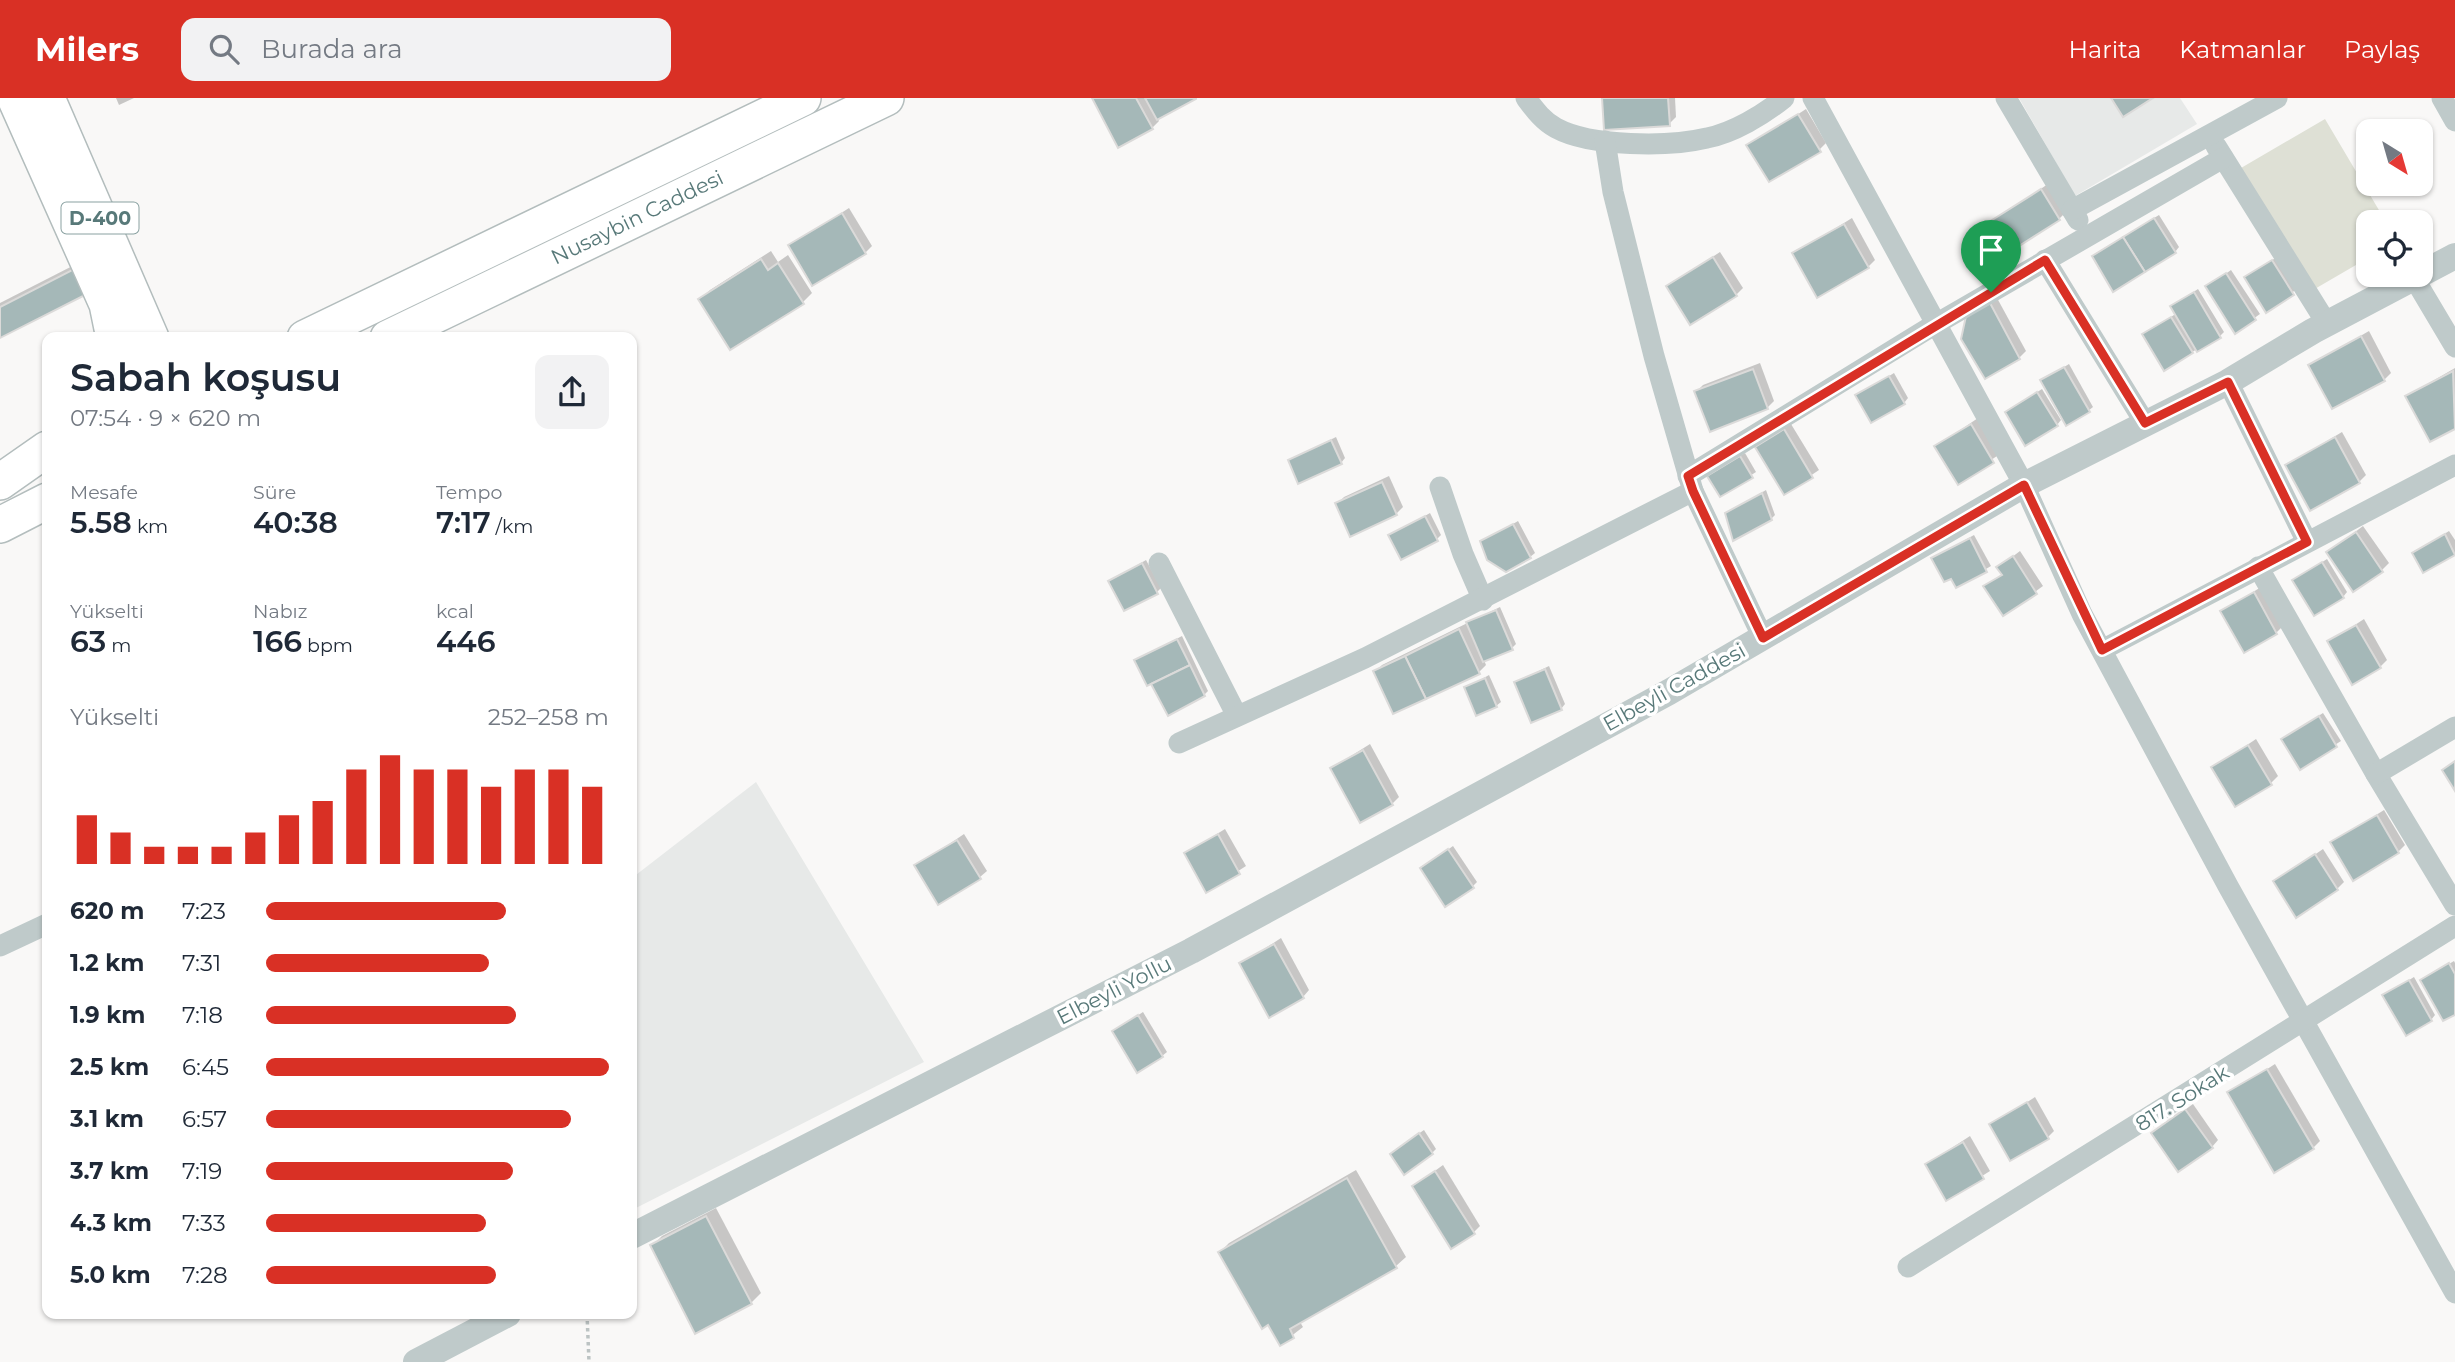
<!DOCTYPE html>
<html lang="tr">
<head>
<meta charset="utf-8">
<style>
  :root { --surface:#fff; --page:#f2f2f3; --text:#1f2937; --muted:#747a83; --accent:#d93025 }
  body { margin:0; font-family:Montserrat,sans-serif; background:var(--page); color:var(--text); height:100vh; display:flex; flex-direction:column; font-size:26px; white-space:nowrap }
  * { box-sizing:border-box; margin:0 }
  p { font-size:23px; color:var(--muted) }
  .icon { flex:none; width:38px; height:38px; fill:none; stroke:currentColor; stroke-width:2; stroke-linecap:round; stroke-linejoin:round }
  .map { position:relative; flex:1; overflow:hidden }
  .drawer { position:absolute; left:42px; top:234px; width:595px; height:987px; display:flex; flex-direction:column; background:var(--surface); border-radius:14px; box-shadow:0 2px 5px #0004 }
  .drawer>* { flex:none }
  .needle { width:46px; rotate:143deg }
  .fabs { position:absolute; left:2356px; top:21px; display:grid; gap:14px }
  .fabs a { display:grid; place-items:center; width:77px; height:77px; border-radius:14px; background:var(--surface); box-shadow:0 2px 5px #0004; font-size:35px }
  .pin { position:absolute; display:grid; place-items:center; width:60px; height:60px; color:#fff; margin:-72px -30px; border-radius:50% 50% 50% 0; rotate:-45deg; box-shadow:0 0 7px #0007 }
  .pin .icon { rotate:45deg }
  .round { display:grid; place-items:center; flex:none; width:74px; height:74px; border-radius:14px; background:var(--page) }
  .overview { display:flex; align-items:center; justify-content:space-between; height:119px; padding:0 28px }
  h1 { font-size:38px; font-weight:600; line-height:52px }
  .metrics { display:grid; grid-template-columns:repeat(3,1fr); gap:10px; height:119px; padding:7px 28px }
  .metrics div { display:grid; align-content:center }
  .metrics b { font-size:30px; font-weight:600 }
  .metrics small { font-size:19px; font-weight:400 }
  .metrics p { font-size:19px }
  .chart { height:196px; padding:14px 28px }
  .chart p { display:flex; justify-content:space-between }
  .chart svg { width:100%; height:126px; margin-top:7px; stroke:var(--accent); stroke-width:6 }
  ul { padding:0 28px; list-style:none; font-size:23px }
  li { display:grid; grid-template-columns:112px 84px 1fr; align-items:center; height:52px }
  li i { height:18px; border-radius:9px; background:var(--accent) }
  header { display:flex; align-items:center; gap:42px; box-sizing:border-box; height:98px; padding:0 35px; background:var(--accent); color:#fff }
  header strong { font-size:33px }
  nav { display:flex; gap:38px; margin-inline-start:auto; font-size:24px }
  .search { width:490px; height:63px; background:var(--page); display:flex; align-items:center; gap:18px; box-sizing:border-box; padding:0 24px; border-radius:14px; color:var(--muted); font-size:26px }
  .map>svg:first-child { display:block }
</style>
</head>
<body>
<header>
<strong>Milers</strong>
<div class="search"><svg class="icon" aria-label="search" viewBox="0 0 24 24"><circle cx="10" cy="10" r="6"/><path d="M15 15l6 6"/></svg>Burada ara</div>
<nav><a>Harita</a><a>Katmanlar</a><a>Paylaş</a></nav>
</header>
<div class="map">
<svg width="2455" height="1264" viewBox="0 0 2455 1264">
  <rect width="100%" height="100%" fill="#f9f8f7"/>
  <g fill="#e7e9e8">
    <polygon points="2019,0 2180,0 2197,26 2075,98"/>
    <polygon points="756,684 924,964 632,1112 632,780"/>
  </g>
  <polygon fill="#dee0d5" points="2325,21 2386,124 2368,124 2368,160 2313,192 2241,70"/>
  <g fill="#0003">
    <polygon points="116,0 134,0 119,7"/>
    <polygon points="1094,0 1193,0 1157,20 1159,23 1152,30"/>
    <polygon points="1604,0 1675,0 1676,19 1669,26"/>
    <polygon points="1806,11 1826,45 1819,52 1749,48"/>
    <polygon points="2048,86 2066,114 2059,121 1991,124"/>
    <polygon points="849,110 872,148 865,155 790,148"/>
    <polygon points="2159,117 2179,149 2175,154 2098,154"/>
    <polygon points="1852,120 1875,162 1868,169 1794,156"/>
    <polygon points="771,153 778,164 788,157 812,195 803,204 701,201 710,192"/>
    <polygon points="1720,154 1743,190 1736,197 1668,188"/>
    <polygon points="90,159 0,238 0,205"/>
    <polygon points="2277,159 2297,191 2266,212 2246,179"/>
    <polygon points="2231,172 2260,216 2236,233 2207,189"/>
    <polygon points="2198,191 2224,234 2220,238 2192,254 2145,236 2177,215 2172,208"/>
    <polygon points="1997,200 2026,253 2019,260 1975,211"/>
    <polygon points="2369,233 2391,275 2384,282 2310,267"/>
    <polygon points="1760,265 1774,303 1767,310 1696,294 1703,287"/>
    <polygon points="2069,266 2093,309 2088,313 2043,282"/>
    <polygon points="2455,270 2455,329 2431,342 2407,298"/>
    <polygon points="1894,275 1908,300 1904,305 1857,298"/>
    <polygon points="2042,291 2061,322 2057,327 2007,314"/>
    <polygon points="1978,320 2000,356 1958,384 1937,348"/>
    <polygon points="1791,326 1819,372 1785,395 1757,349"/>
    <polygon points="2342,334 2366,377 2359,384 2287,367"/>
    <polygon points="1336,339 1345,360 1341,365 1290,362"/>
    <polygon points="1745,355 1756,374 1720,397 1713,374"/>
    <polygon points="1389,378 1403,409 1396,416 1351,436 1337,406 1344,399"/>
    <polygon points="1766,392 1775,417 1771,421 1727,415"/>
    <polygon points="1430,415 1441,437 1437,441 1390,438"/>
    <polygon points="1518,423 1535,455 1530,459 1482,444"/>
    <polygon points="2363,428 2389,465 2382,472 2329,454"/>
    <polygon points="2449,433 2455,442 2455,455 2424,472 2414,455"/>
    <polygon points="1974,437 1991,468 1957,488 1933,460"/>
    <polygon points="2020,453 2043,488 2004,516 1986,489 2003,475 1999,469"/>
    <polygon points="2327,461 2347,494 2343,499 2294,482"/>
    <polygon points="1146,462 1161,490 1157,494 1110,483"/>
    <polygon points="2261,489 2283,528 2276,535 2223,513"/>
    <polygon points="1500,509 1516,546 1512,550 1484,562 1486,567 1479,574 1394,614 1375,574 1382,567"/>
    <polygon points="2364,521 2387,562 2380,569 2329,544"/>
    <polygon points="1182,538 1208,593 1204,597 1152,584 1136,562"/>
    <polygon points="1549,568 1565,606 1561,611 1516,584"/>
    <polygon points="1489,577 1501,604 1496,608 1466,590"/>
    <polygon points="2323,615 2341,643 2300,669 2283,641"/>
    <polygon points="2256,641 2278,678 2271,685 2213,670"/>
    <polygon points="1370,646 1399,699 1392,706 1332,670"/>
    <polygon points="2384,712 2405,747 2398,754 2332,745"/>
    <polygon points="1225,731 1246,768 1207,793 1186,755"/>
    <polygon points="964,736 987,773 980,779 917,768"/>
    <polygon points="1453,748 1477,784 1472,789 1422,770"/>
    <polygon points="2323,751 2344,784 2337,791 2275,784"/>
    <polygon points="1281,840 1309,892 1303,899 1241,866"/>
    <polygon points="2454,863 2455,865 2455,915 2422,882"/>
    <polygon points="2414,879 2435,917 2431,922 2385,897"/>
    <polygon points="1143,914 1167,954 1162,958 1114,933"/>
    <polygon points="2275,966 2320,1043 2313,1050 2230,995"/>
    <polygon points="2035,999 2054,1033 2047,1040 1991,1027"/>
    <polygon points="2193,1006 2218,1042 2212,1049 2153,1035"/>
    <polygon points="1424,1032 1436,1051 1432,1055 1396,1051"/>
    <polygon points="1970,1038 1990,1073 1947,1100 1927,1066"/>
    <polygon points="1443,1067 1480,1128 1473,1135 1414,1088"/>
    <polygon points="1356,1072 1406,1159 1396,1168 1300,1224 1303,1229 1281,1246 1220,1154 1229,1145"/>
    <polygon points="716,1110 761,1195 751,1205 652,1148 662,1138"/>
  </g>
  <g fill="#a5b8b8" stroke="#dbdad9" stroke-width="2">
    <polygon points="1092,0 1136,0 1153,31 1118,50"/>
    <polygon points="1145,0 1196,0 1196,1 1157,22"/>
    <polygon points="1602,0 1668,0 1670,28 1604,32"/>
    <polygon points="2111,0 2153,0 2123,19"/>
    <polygon points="1798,16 1821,54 1769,84 1746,47"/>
    <polygon points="2041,91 2060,122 2008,155 1989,124"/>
    <polygon points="842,115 866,156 812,188 788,147"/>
    <polygon points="2154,120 2176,155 2145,174 2123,139"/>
    <polygon points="1844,126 1869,170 1817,200 1792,155"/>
    <polygon points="2123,139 2145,174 2113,194 2092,158"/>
    <polygon points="1713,159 1737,198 1690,227 1666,188"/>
    <polygon points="761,161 768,172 778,165 804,206 730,252 698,201"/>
    <polygon points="2272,162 2294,197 2266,215 2244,179"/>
    <polygon points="80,168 93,193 0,240 0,209"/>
    <polygon points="2226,175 2256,222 2235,236 2205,188"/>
    <polygon points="2194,194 2221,240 2197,254 2170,208"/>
    <polygon points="1990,205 2020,261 1985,281 1961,241 1966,218"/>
    <polygon points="2171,219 2193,255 2164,273 2142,236"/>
    <polygon points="2361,238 2385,283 2332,311 2308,267"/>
    <polygon points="2064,269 2090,314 2066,328 2040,282"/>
    <polygon points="1753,271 1768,311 1710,334 1694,293"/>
    <polygon points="2453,273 2455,331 2430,344 2405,298"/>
    <polygon points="1889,278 1905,306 1871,325 1855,297"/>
    <polygon points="2037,294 2058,328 2025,348 2005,314"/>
    <polygon points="1971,326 1994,365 1958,387 1934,348"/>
    <polygon points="1784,331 1813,380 1784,397 1755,349"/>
    <polygon points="2335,339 2360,385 2310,413 2285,367"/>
    <polygon points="1331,342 1342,366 1298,386 1288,362"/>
    <polygon points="1740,358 1753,380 1720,399 1707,378"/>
    <polygon points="1382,384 1397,417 1350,439 1335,405"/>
    <polygon points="1762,395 1772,422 1733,443 1725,415"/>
    <polygon points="1425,418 1438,443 1401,462 1388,437"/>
    <polygon points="1513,426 1531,460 1506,474 1487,462 1480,443"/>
    <polygon points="2356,434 2383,474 2353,494 2326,454"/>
    <polygon points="2445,436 2455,457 2423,475 2412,455"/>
    <polygon points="1970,440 1987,474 1956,490 1951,481 1944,484 1931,460"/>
    <polygon points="2013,458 2037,496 2003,518 1983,488 2002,477 1996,469"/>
    <polygon points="2322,464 2344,500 2314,518 2292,482"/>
    <polygon points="1142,465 1158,496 1124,513 1108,483"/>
    <polygon points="2254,494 2277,536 2244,555 2220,513"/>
    <polygon points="1496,512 1513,552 1483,564 1466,524"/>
    <polygon points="2356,527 2381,570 2352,587 2327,543"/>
    <polygon points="1459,531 1480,576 1426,601 1405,558"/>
    <polygon points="1177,541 1190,567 1147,588 1134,562"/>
    <polygon points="1405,558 1426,601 1393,616 1373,573"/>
    <polygon points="1190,567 1205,598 1168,618 1151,586"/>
    <polygon points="1545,571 1562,612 1531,625 1514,584"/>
    <polygon points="1485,580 1497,609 1476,618 1464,589"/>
    <polygon points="2319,618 2337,649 2300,672 2281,641"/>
    <polygon points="2248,647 2272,687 2235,709 2211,669"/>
    <polygon points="1363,652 1393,707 1360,725 1330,670"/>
    <polygon points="2455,663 2455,693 2442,672"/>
    <polygon points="2377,717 2399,755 2353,783 2330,744"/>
    <polygon points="1218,736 1240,776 1206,795 1184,755"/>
    <polygon points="957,742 981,781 938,807 914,767"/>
    <polygon points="1448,751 1474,790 1445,809 1420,770"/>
    <polygon points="2315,756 2338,792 2296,820 2273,783"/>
    <polygon points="1274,846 1304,900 1269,920 1239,865"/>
    <polygon points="2449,865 2455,876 2455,917 2443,923 2420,882"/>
    <polygon points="2409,882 2432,923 2406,938 2382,897"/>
    <polygon points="1138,917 1163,959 1137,975 1112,933"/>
    <polygon points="2267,971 2314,1051 2274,1075 2227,994"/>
    <polygon points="2027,1004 2049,1041 2010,1063 1989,1026"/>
    <polygon points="2185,1011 2213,1050 2178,1074 2151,1035"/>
    <polygon points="1419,1035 1433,1056 1404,1077 1390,1056"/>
    <polygon points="1963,1044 1984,1081 1946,1103 1925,1066"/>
    <polygon points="1435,1073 1475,1136 1451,1151 1412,1088"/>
    <polygon points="1347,1080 1397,1170 1290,1231 1294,1240 1280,1248 1268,1227 1262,1231 1218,1154"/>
    <polygon points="706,1118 752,1206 695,1236 650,1147"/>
  </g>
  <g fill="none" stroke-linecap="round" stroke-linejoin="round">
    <defs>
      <g id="trunk">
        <polyline points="15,0 107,206 114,240"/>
        <polyline points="47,0 151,240"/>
        <polyline points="305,240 803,0"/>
        <polyline points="388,240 886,0"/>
        <polyline points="0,384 47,351"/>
        <polyline points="0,427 47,403"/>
      </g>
    </defs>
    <use href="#trunk" stroke="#b3bdbd" stroke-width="38"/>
    <polyline stroke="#bcc3c3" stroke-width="3.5" stroke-dasharray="3.5 3.5" stroke-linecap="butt" points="587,1216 589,1264"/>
    <g stroke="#bfcaca" stroke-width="21">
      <path d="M1526 0C1535 12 1543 23 1556 30 1591 49 1669 49 1707 40 1733 35 1763 17 1784 0"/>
      <polyline points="1813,0 2024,387 2082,516 2228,788 2455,1195"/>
      <polyline points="2006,0 2078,122"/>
      <polyline points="2442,0 2455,23"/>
      <polyline points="1605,43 1613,94 1654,258 1693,393 1763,540"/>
      <polyline points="2216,48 2327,226"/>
      <polyline points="2072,112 2277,0"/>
      <polyline points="2045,162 2145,325"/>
      <polyline points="2414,180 2455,249"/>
      <polyline points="2228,284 2307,444"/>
      <polyline points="1688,378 1929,230 2223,60"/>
      <polyline points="1440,389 1463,456 1483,502"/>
      <polyline points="1159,465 1237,618"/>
      <polyline points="2258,469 2376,676 2455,807"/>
      <polyline points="2102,552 2455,367"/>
      <polyline points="1179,645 1365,560 1693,393"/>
      <polyline points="2376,676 2455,629"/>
      <polyline points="0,848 47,826"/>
      <polyline points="1908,1169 2455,828"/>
    </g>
    <g stroke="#bfcaca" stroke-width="26">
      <polyline points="632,1138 1191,853 1669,594 2024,387 2228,284 2313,233 2455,158"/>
      <polyline points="416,1264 508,1216"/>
    </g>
    <use href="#trunk" stroke="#fff" stroke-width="35"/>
  </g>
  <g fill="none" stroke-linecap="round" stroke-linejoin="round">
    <defs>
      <polygon id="route" points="2045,162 2145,325 2228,284 2307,444 2102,552 2024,387 1763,540 1693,393 1688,378"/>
    </defs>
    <use href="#route" stroke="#fff" stroke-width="14"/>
    <use href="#route" stroke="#d93025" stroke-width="9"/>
  </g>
  <g text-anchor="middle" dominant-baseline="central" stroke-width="7" stroke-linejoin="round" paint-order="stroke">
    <rect fill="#fff" stroke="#8aa1a1" stroke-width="2" x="61.5" y="104.5" width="77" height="31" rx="5"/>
    <g font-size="19" font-weight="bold" fill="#587979">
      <text x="100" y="120">D-400</text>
    </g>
    <g font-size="21" fill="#587979" stroke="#fff">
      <text transform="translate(637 119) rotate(-26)">Nusaybin Caddesi</text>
      <text transform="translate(1674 589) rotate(-29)">Elbeyli Caddesi</text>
      <text transform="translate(1114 892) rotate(-27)">Elbeyli Yollu</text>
      <text transform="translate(2182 1000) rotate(-32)">817. Sokak</text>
    </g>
  </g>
</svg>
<div class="fabs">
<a><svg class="needle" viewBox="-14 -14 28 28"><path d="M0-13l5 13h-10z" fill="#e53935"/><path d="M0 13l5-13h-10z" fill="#747a83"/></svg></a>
<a><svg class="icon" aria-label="locate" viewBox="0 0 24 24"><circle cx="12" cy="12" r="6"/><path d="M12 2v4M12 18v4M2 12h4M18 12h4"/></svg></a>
</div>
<div class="pin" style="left:1991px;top:194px;background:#1e9e55"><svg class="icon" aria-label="arrive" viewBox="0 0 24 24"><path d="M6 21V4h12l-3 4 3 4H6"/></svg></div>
<section class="drawer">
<div class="overview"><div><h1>Sabah koşusu</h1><p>07:54 · 9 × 620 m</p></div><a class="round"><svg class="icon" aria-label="share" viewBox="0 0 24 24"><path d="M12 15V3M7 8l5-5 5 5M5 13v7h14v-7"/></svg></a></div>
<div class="metrics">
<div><p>Mesafe</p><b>5.58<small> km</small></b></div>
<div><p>Süre</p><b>40:38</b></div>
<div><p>Tempo</p><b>7:17<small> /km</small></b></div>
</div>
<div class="metrics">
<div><p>Yükselti</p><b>63<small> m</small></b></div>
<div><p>Nabız</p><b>166<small> bpm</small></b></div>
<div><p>kcal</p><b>446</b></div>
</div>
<div class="chart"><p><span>Yükselti</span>252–258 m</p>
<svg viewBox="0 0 160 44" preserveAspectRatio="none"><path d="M5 44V27M15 44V33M25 44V38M35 44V38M45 44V38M55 44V33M65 44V27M75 44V22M85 44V11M95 44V6M105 44V11M115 44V11M125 44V17M135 44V11M145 44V11M155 44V17"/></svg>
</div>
<ul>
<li><b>620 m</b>7:23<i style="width:70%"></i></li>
<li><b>1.2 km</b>7:31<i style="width:65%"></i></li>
<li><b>1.9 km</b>7:18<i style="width:73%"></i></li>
<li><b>2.5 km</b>6:45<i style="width:100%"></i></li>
<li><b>3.1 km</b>6:57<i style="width:89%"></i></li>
<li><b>3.7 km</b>7:19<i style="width:72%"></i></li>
<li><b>4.3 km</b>7:33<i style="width:64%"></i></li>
<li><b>5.0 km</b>7:28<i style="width:67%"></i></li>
</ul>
</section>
</div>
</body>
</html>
